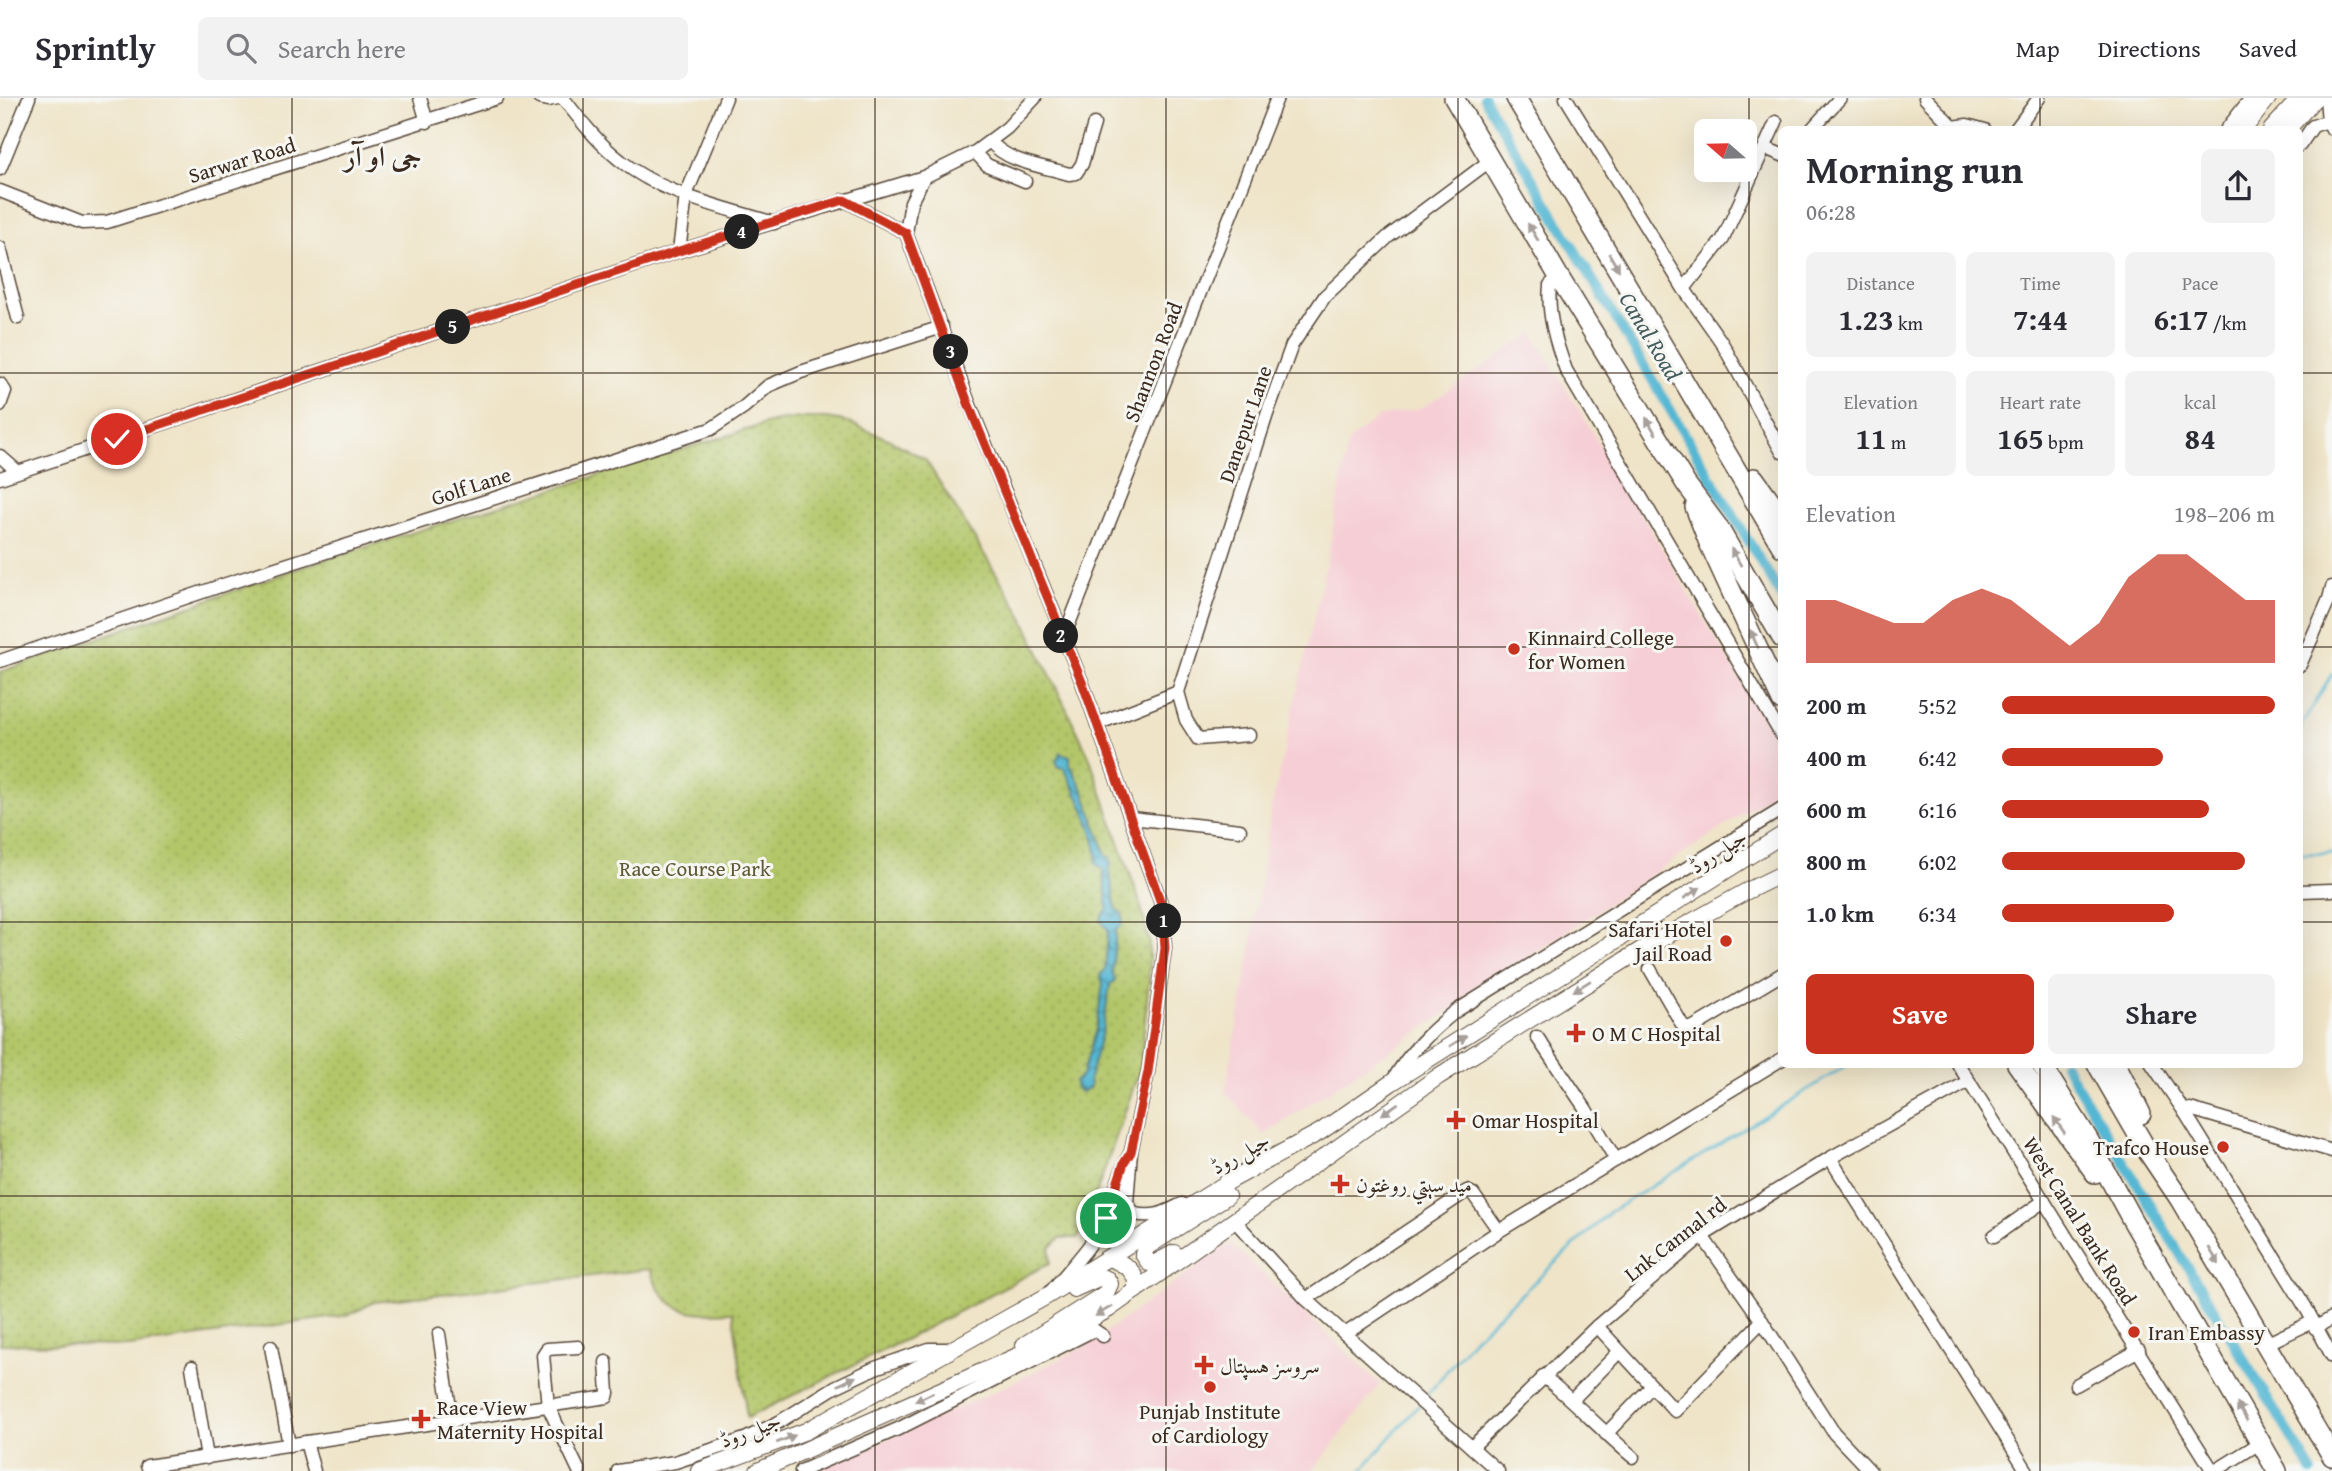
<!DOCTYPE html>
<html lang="en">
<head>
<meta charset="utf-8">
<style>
  :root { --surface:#fff; --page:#f2f2f3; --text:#2b2b33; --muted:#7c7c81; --line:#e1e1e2; --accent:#c8321e }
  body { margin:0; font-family:"Gentium Book Plus",Amiri,serif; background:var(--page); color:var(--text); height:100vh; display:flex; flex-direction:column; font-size:26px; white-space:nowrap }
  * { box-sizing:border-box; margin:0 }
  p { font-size:23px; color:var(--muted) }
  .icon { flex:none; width:38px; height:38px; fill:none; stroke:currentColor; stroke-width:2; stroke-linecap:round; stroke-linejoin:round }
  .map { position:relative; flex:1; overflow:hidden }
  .side { position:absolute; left:1778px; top:28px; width:525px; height:942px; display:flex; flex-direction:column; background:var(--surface); border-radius:10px; box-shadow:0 7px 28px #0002 }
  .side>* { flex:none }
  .needle { width:46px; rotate:290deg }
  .controls { position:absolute; left:1694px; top:21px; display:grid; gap:14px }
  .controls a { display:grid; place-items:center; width:63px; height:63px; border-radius:10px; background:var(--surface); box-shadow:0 7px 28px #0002; font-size:35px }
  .pin { position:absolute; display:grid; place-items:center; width:60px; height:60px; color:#fff; margin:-30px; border:4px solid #fff; border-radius:50%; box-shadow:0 2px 7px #0007 }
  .km { position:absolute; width:35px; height:35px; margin:-18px; border-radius:50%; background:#222; color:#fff; font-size:19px; line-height:35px; text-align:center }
  .round { display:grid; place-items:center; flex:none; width:74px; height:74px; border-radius:10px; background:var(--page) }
  .head { display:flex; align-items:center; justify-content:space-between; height:119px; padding:0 28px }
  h1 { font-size:38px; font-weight:700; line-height:52px }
  .figures { display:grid; grid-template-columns:repeat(3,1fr); gap:10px; height:119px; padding:7px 28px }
  .figures div { display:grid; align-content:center; border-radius:10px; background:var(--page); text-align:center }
  .figures b { font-size:30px; font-weight:700 }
  .figures small { font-size:19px; font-weight:400 }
  .figures p { font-size:19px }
  .chart { height:196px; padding:14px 28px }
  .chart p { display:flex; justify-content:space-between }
  .chart svg { width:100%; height:126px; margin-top:7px; fill:var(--accent); opacity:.7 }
  .action { display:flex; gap:14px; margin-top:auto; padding:14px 28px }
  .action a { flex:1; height:80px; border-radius:10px; background:var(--accent); color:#fff; font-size:28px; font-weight:700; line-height:80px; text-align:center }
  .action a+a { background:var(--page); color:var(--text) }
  ul { padding:0 28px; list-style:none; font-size:23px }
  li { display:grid; grid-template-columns:112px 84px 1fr; align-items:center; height:52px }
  li i { height:18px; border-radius:9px; background:var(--accent) }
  header { display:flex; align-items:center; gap:42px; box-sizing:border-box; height:98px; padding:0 35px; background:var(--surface); border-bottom:2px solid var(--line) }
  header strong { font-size:33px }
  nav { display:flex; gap:38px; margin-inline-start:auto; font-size:24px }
  .search { width:490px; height:63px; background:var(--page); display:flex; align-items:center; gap:18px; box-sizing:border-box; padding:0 24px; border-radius:10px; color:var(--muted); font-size:26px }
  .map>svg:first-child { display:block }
</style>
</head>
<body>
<header>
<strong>Sprintly</strong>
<div class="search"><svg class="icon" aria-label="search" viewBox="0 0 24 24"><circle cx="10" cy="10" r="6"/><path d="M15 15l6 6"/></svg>Search here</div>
<nav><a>Map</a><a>Directions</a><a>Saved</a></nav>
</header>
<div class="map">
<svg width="2332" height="1373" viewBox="0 0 2332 1373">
  <defs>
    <pattern id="park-dots" width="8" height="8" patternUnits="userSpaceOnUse" patternTransform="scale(1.75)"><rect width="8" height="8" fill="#b3c669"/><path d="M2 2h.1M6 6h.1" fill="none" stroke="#9baa5b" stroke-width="1.8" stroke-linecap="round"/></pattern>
    <pattern id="water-waves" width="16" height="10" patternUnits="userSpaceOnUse" patternTransform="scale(1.75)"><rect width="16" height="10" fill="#54b7d3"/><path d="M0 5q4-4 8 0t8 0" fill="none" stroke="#4795ab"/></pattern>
  </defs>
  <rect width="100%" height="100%" fill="#f6f6f2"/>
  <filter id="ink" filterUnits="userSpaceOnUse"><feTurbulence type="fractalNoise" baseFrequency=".0143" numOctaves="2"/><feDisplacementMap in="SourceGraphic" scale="14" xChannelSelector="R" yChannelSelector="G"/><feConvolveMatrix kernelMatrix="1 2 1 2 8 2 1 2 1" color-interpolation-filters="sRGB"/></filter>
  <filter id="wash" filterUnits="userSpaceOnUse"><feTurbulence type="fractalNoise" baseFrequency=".00686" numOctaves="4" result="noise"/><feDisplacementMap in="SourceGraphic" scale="28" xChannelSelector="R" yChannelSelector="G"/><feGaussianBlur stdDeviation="1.57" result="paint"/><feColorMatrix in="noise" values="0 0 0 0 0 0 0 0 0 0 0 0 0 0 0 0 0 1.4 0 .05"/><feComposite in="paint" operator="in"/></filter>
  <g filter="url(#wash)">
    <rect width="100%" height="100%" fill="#efe4c8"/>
    <g fill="#f6cfd6">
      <polygon points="1533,235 1781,650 1781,690 1264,1037 1225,994 1248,869 1271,711 1329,452 1348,344 1378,319 1422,310"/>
      <polygon points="1230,1145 1380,1286 1313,1373 816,1373 992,1295 1086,1248"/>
    </g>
    <path fill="url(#park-dots)" stroke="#777844" stroke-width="2" d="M799 320H827L844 323 886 340 925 361 1020 514 1089 658 1140 804 1149 844V883L1140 971 1084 1130 1077 1140H1060L1050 1150V1165L908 1240 747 1320 733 1214C691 1216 665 1218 650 1171L374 1204 349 1217 129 1248 0 1246V574L320 463 772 324Z"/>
    <path fill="url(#water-waves)" stroke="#487078" stroke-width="2" d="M1060 655 1070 658V666L1084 694 1106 757 1110 760 1111 767 1109 771 1116 811C1126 817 1125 826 1116 832L1112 873 1115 882 1110 887 1102 934 1089 981 1090 989 1082 994 1076 991 1075 984 1082 978 1096 931 1103 886 1100 877 1105 872 1108 832 1101 823 1102 818 1108 811 1103 772 1096 765C1102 744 1075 691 1064 670L1059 669 1056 663Z"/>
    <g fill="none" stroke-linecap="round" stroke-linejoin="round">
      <g stroke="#54b7d3" stroke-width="2.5">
        <polyline points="2300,631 2332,576"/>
        <polyline points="2300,756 2332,755"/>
        <polyline points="1423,1302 1473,1241 1610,1114 1849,966"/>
        <polyline points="1361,1373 1419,1307"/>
      </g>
      <g stroke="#54b7d3" stroke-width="10">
        <polyline points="1484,0 1782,499"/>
        <polyline points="2064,966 2312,1373"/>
      </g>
    </g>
  </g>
  <g filter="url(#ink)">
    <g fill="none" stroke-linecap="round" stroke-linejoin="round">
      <defs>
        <g id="minor">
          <polyline points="420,0 427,24"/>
          <polyline points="539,0 548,2 558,0"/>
          <path d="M563 0C580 22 599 46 621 63 663 97 723 109 774 125"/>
          <polyline points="1035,0 1007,30 975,54 924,79 911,104 906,135 969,305 1082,584 1162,808 1165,850 1148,974 1131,1054"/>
          <polyline points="1566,0 1684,191 1722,245 1782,354"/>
          <polyline points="1925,0 1953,29 1967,27 1985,32"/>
          <polyline points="2326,0 2328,23 2332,31"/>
          <polyline points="1811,32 1840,0"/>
          <polyline points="2015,32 2039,0"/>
          <polyline points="2226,32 2251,0"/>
          <path d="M990 43C1007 65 1044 68 1069 76L1076 75 1082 66 1094 26"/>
          <polyline points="2300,47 2313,28 2328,23"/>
          <polyline points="1765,50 1782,57"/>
          <polyline points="975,54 987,67 1025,83"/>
          <polyline points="0,71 29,0"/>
          <polyline points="0,93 82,125 107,124 497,0"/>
          <polyline points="844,102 906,135"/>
          <polyline points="0,150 18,220"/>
          <polyline points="679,153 686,97 726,0"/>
          <path d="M1559 179 1550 187C1547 216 1556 245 1566 272L1782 638"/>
          <polyline points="1684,191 1723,141 1776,24"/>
          <polyline points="0,286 5,293 0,307"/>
          <polyline points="0,358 17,373"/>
          <polyline points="0,380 679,153 924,79"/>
          <polyline points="1063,541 1277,0"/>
          <polyline points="0,563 226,486 711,331 744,309 768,288 801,274 942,229"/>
          <polyline points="2300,567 2329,501 2332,489"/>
          <polyline points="1178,594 1186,622 1198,641 1249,637"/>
          <polyline points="1097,626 1178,594 1267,316 1292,247 1325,198 1388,139 1491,62"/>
          <polyline points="1131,720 1240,732"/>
          <polyline points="2300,793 2332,792"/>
          <polyline points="1650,871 1683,928 1692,930 1782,876"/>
          <polyline points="1537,939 1585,1010 1616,1062"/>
          <polyline points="1958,966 2213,1373"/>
          <polyline points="2152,966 2184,1013 2306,1210 2332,1258"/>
          <path d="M1393 982C1410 953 1430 934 1456 913L1782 711"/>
          <polyline points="2184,1013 2190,1011 2332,1053"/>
          <polyline points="1830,1060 2027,1373"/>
          <polyline points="1235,1123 1306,1201 1498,1373"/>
          <polyline points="1702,1138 1762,1223 1834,1335 1870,1373"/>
          <polyline points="1994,1138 2044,1103"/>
          <path d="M1052 1192C1071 1169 1093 1148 1105 1121 1115 1099 1118 1075 1131 1054L1127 1104 1134 1116C1156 1120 1163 1115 1182 1106"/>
          <polyline points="1306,1201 1467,1093 1473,1096 1499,1133"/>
          <polyline points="1597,1228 1675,1313 1762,1223"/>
          <polyline points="2315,1230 2332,1220"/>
          <polyline points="439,1236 452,1324"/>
          <polyline points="1345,1236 1499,1133 1782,961"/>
          <polyline points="2266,1246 2312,1224"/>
          <polyline points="271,1249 289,1347"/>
          <polyline points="578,1249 547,1251 543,1257 548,1308 579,1373"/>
          <polyline points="192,1269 207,1360"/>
          <path d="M1543 1278C1575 1304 1602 1333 1633 1359"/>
          <polyline points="2076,1287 2139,1252"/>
          <polyline points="1572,1302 1619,1254"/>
          <polyline points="1606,1336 1652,1288"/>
          <polyline points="306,1344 314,1373"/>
          <polyline points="1472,1349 1597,1228 1702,1138 1830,1060 1969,983"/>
          <polyline points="147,1368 607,1299 608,1295 606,1264"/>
          <polyline points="618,1373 675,1364 745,1341 779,1324 835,1289 875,1270 929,1251 953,1251"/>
          <polyline points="801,1373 898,1331 1094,1232 1103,1238"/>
          <polyline points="2215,1373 2260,1345"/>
        </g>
        <g id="major">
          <polyline points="2243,32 2268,0"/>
          <polyline points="2271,32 2300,0"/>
          <polyline points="2287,32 2315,0"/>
          <polyline points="1174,1155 1155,1165 1149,1165 1143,1156 1147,1149 1227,1098"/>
          <path d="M1109 1160C1125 1166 1138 1173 1136 1192"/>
          <polyline points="1024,1247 1106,1195 1110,1186 1107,1181 1101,1179 1074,1191"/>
          <polyline points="699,1373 806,1333 1047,1198 1233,1081 1320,1034 1391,985 1782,737"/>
          <polyline points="758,1373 1049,1244 1109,1211 1439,978 1641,852 1747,793 1782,776"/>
        </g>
        <g id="highway">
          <polyline points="1454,0 1559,179 1686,386 1718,429 1782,540"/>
          <polyline points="1516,0 1782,449"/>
          <polyline points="1754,380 1782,419"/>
          <polyline points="1695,409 1709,445 1782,603"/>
          <polyline points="2017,966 2095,1075"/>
          <polyline points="2041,966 2088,1041 2131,1120 2277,1373"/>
          <polyline points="2097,966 2148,1054 2179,1100 2332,1358"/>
          <polyline points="2116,966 2141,1016"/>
        </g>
      </defs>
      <use href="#minor" stroke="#564638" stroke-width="15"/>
      <use href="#major" stroke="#564638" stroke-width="18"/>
      <use href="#highway" stroke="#564638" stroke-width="22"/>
      <use href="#minor" stroke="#fff" stroke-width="12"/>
      <use href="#major" stroke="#fff" stroke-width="16"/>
      <use href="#highway" stroke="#fff" stroke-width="19"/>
    </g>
    <defs><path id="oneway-solid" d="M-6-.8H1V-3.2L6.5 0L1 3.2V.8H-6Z" transform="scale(1.75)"/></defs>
    <g fill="#a79f9a">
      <use href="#oneway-solid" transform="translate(1533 134) rotate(-121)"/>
      <use href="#oneway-solid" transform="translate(1614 164) rotate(59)"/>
      <use href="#oneway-solid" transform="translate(1651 328) rotate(-121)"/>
      <use href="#oneway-solid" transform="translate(1736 459) rotate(-120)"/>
      <use href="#oneway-solid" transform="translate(1754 541) rotate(-114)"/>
      <use href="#oneway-solid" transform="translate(1692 795) rotate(-33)"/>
      <use href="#oneway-solid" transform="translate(1582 888) rotate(148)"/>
      <use href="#oneway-solid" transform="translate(1458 943) rotate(-32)"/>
      <use href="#oneway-solid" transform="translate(1390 1011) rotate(145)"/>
      <use href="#oneway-solid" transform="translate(2059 1027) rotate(-125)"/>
      <use href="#oneway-solid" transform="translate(2214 1158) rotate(59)"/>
      <use href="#oneway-solid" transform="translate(1104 1213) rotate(149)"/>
      <use href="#oneway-solid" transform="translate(847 1283) rotate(-26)"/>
      <use href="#oneway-solid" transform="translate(924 1299) rotate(155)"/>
      <use href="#oneway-solid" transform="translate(2242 1314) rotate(-120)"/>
      <use href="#oneway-solid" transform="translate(786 1341) rotate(-22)"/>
    </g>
  </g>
  <g fill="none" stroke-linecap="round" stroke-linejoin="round" filter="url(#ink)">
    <defs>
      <polyline id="route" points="117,341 679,153 844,102 906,135 968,305 1082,584 1162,808 1165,850 1148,974 1131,1054 1124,1065 1106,1120"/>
    </defs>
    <use href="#route" stroke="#fff" stroke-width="14"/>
    <use href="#route" stroke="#c8321e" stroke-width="9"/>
  </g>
  <path fill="none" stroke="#3b2a1e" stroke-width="2" stroke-opacity="0.55" d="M292 0V1373M583 0V1373M875 0V1373M1166 0V1373M1458 0V1373M1749 0V1373M2040 0V32M0 275H1782M2300 275H2332M0 549H1782M2300 549H2332M0 824H1782M2300 824H2332M2040 966V1373M0 1098H2332"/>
  <g fill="#c8321e" stroke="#f6f6f2" stroke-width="2.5">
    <circle cx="1514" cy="551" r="7"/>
    <circle cx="1726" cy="843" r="7"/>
    <path d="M1572.5 924.5h7v7h7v7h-7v7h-7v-7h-7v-7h7z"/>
    <path d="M1452.5 1011.5h7v7h7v7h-7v7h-7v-7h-7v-7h7z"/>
    <circle cx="2223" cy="1049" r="7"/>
    <path d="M1336.5 1075.5h7v7h7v7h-7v7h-7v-7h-7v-7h7z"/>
    <circle cx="2134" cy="1234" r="7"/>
    <path d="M1200.5 1256.5h7v7h7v7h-7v7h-7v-7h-7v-7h7z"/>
    <circle cx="1210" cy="1289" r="7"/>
    <path d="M417.5 1310.5h7v7h7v7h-7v7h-7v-7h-7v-7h7z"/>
  </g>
  <g text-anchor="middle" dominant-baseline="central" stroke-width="6" stroke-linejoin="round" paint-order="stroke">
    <g font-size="21" fill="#3b2a1e" stroke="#f6f6f2">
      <text transform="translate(242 62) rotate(-17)">Sarwar Road</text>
      <text transform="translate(1153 264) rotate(-69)">Shannon Road</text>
      <text transform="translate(1245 326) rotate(-71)">Danepur Lane</text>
      <text transform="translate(471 388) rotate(-18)">Golf Lane</text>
      <text transform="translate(1718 753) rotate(-33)">جیل روڈ</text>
      <text transform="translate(1240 1055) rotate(-29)">جیل روڈ</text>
      <text transform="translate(2080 1123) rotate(58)">West Canal Bank Road</text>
      <text transform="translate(1675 1141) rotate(-38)">Lnk Cannal rd</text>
      <text transform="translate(750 1332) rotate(-21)">جیل روڈ</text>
    </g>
    <g font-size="21" fill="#3b2a1e" stroke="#f6f6f2" text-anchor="start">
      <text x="1528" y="539">Kinnaird College<tspan x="1528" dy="24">for Women</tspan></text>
      <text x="1712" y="831" text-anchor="end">Safari Hotel<tspan x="1712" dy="24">Jail Road</tspan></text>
      <text x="1592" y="935">O M C Hospital</text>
      <text x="1472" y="1022">Omar Hospital</text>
      <text x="2209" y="1049" text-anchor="end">Trafco House</text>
      <text x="1356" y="1086">مید سېټي روغتون</text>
      <text x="2148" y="1234">Iran Embassy</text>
      <text x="1220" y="1267">سروسز ہسپتال</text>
      <text x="437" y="1309">Race View<tspan x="437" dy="24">Maternity Hospital</tspan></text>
      <text x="1210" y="1313" text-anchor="middle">Punjab Institute<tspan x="1210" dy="24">of Cardiology</tspan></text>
    </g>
    <g font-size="21" fill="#5f5934" stroke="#f6f6f2">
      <text x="695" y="770">Race Course Park</text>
    </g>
    <g font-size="23" font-style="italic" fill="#445b5d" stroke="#f6f6f2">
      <text transform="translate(1651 238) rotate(59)">Canal Road</text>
    </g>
    <g font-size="28" font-weight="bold" fill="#3b2a1e" stroke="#f6f6f2">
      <text x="383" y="57">جی او آر</text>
    </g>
  </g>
</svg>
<div class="controls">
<a><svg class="needle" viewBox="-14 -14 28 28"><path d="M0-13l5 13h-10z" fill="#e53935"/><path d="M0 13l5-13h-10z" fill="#7c7c81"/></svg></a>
</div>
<div class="pin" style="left:1106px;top:1120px;background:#1e9e55"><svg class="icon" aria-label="arrive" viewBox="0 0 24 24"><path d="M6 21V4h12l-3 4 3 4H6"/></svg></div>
<div class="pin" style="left:117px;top:341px;background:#d93025"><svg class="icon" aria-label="check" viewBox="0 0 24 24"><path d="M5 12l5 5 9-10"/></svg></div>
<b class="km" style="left:1164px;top:823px">1</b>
<b class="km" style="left:1061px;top:538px">2</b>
<b class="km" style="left:951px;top:254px">3</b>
<b class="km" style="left:742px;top:134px">4</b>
<b class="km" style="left:453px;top:229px">5</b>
<section class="side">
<div class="head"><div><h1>Morning run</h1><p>06:28</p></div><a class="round"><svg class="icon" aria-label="share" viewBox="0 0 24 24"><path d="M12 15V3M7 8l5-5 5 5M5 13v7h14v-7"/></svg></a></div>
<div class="figures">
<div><p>Distance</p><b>1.23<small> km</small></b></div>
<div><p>Time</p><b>7:44</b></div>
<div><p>Pace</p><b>6:17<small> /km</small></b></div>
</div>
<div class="figures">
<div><p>Elevation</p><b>11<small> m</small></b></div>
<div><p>Heart rate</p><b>165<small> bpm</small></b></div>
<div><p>kcal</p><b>84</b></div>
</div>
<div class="chart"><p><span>Elevation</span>198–206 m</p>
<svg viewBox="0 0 160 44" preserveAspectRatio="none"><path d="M0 44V22L10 22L20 26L30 30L40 30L50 22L60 18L70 22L80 30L90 38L100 30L110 14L120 6L130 6L140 14L150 22L160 22V44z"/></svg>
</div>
<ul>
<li><b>200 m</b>5:52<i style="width:100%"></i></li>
<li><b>400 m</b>6:42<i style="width:59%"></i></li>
<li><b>600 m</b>6:16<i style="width:76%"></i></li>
<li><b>800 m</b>6:02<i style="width:89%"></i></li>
<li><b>1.0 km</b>6:34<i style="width:63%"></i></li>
</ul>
<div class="action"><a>Save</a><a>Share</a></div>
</section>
</div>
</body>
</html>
